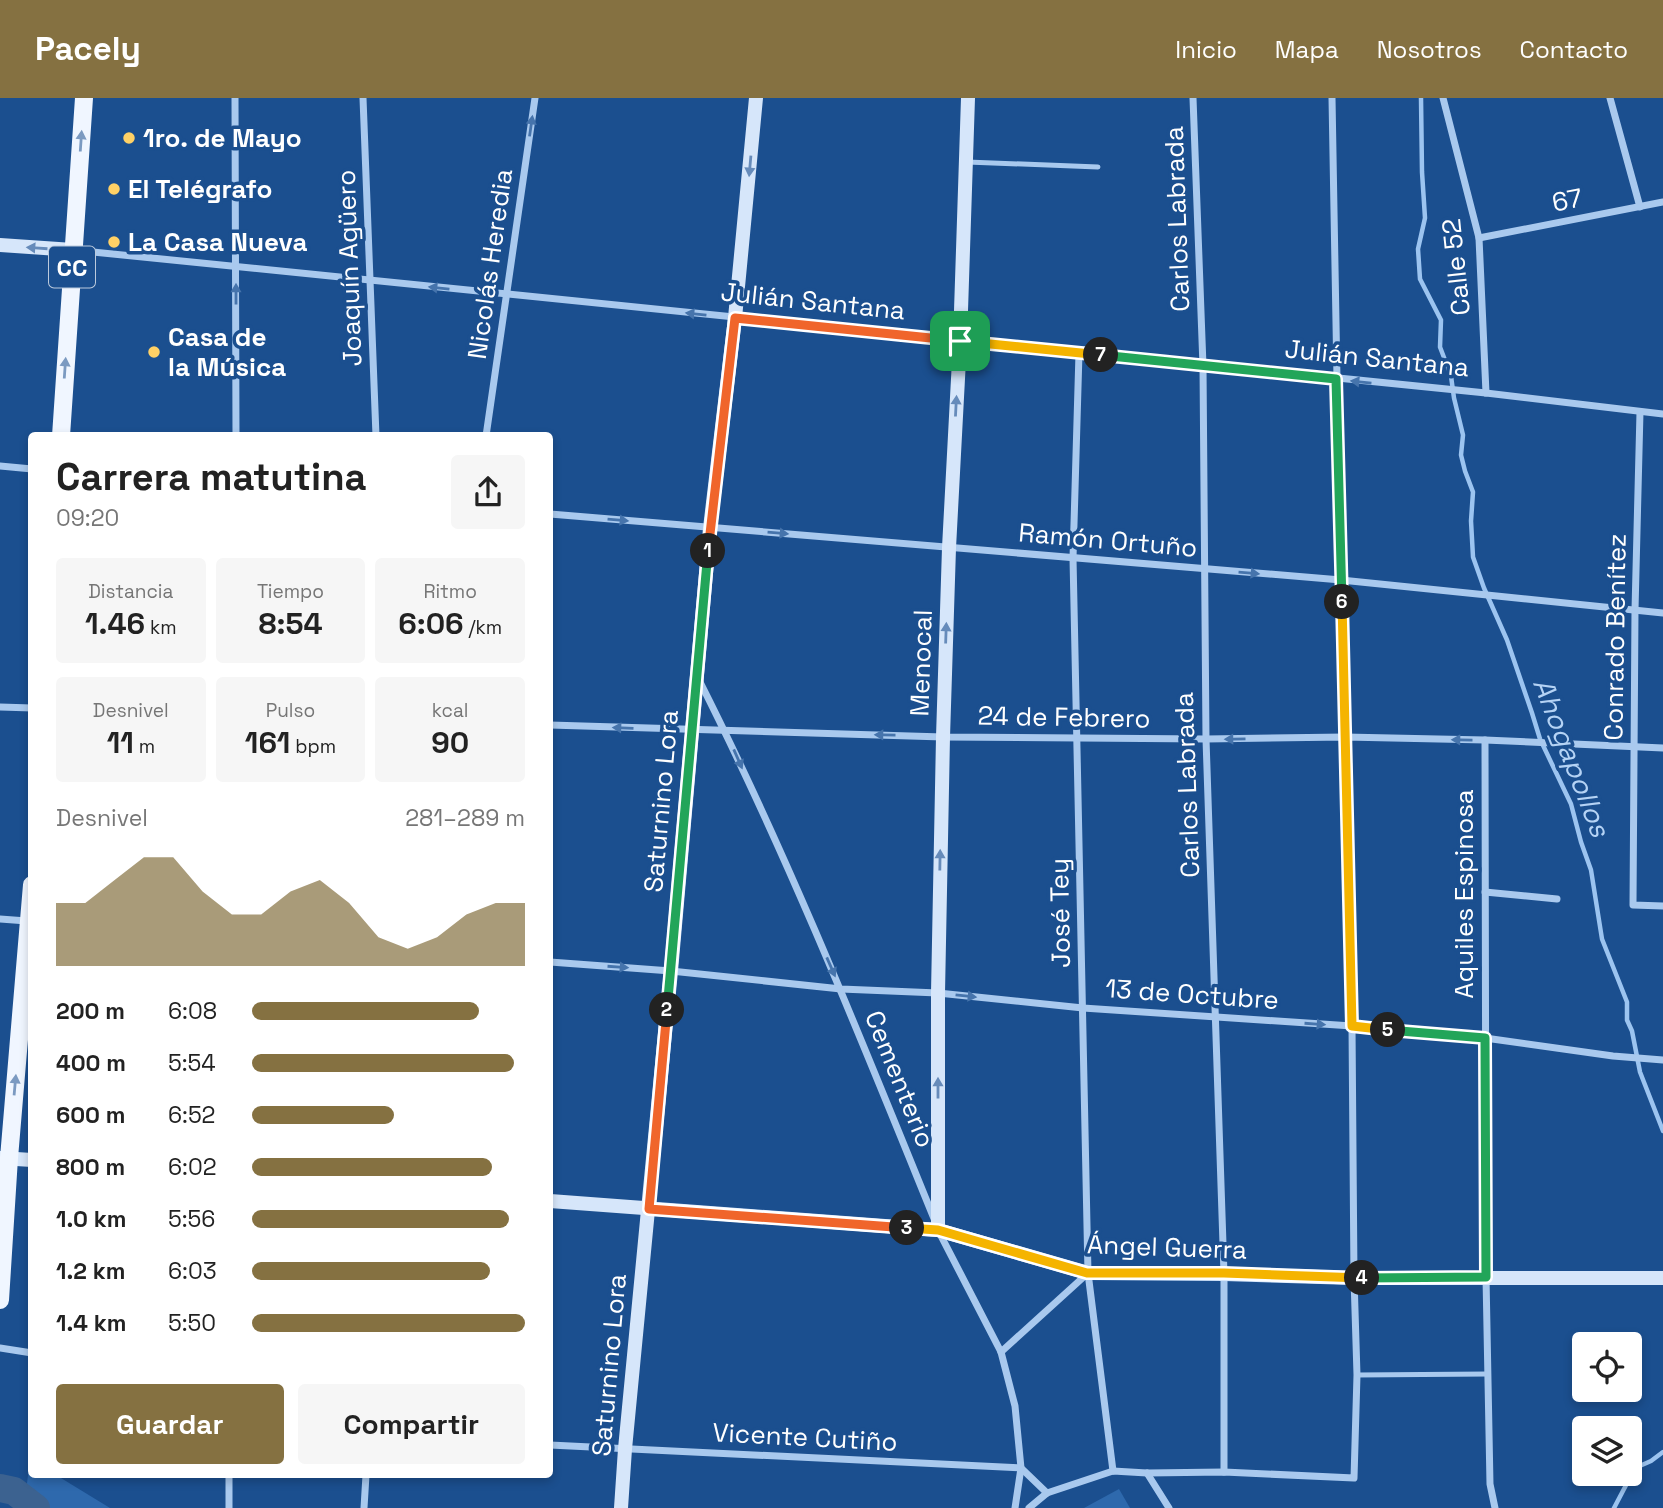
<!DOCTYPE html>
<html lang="es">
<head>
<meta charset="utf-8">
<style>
  :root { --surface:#fff; --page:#f6f6f6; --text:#222; --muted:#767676; --accent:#857141 }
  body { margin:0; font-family:"Space Grotesk",sans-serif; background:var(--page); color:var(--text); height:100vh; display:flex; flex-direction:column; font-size:26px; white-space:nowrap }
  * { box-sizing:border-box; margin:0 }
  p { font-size:23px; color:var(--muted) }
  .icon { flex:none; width:38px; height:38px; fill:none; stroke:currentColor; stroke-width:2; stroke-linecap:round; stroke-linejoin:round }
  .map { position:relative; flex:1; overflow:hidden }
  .sheet { position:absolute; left:28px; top:334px; width:525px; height:1046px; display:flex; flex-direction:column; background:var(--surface); border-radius:7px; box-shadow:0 4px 10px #0003 }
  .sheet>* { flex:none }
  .fabs { position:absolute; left:1572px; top:1234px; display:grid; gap:14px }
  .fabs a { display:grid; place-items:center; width:70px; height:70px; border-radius:7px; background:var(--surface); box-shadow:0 4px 10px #0003; font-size:35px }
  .pin { position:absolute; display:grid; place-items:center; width:60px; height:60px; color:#fff; margin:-30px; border-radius:14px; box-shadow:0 4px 10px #0006 }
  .km { position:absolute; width:35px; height:35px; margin:-18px; border-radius:50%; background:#222; color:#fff; font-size:19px; line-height:35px; text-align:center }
  .round { display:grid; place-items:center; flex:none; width:74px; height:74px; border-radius:7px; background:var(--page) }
  .overview { display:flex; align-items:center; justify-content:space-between; height:119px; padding:0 28px }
  h1 { font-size:38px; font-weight:700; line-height:52px }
  .figures { display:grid; grid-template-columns:repeat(3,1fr); gap:10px; height:119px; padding:7px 28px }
  .figures div { display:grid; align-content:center; border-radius:7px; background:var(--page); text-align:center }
  .figures b { font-size:30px; font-weight:700 }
  .figures small { font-size:19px; font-weight:400 }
  .figures p { font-size:19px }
  .chart { height:196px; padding:14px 28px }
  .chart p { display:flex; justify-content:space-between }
  .chart svg { width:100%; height:126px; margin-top:7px; fill:var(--accent); opacity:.7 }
  .button { display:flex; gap:14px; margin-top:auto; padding:14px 28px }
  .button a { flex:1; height:80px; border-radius:7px; background:var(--accent); color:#fff; font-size:28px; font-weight:700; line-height:80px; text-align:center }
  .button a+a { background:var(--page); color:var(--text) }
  ul { padding:0 28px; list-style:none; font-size:23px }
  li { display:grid; grid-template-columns:112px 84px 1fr; align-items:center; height:52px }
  li i { height:18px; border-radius:9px; background:var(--accent) }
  header { display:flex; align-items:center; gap:42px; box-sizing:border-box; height:98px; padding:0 35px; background:var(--accent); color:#fff }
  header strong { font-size:33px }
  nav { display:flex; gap:38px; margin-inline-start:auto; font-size:24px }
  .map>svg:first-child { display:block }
</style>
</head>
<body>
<header>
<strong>Pacely</strong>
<nav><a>Inicio</a><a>Mapa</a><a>Nosotros</a><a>Contacto</a></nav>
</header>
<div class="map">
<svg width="1663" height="1410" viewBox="0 0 1663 1410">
  <rect width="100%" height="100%" fill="#1b4f8f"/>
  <g fill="#2e69ad">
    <polygon points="30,1361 32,1377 56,1377 110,1410 24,1410"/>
    <polygon points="1119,1391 1130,1410 1084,1410"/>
  </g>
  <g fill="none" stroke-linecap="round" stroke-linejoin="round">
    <g stroke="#9cc4f0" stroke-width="4.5">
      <polyline points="1421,0 1422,74 1425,120 1418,151 1420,181 1441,222 1440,249 1451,278 1454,300 1463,337 1461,357 1465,373 1473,394 1471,423 1473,459 1484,490 1507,542 1532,615 1540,641 1571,706 1581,744 1591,772 1602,841 1627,904 1627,922 1632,933 1640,974 1663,1033"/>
      <polyline points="1614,1410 1635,1370 1651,1363 1663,1354"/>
    </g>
    <polyline stroke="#3c6290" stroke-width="28" points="0,1390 14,1393 36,1410"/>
    <g stroke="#a9c9ee" stroke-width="5">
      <polyline points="967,64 1098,69"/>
      <polyline points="1357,1277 1488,1276"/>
    </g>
    <g stroke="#a9c9ee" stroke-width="7">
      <polyline points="235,0 236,338"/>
      <polyline points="363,0 376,338"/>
      <polyline points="1193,0 1203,268 1206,641 1224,1176 1224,1374"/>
      <polyline points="1443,0 1479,140 1486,295"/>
      <polyline points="1610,0 1640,109"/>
      <polyline points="1479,140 1663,104"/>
      <polyline points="73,152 1486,295 1663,316"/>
      <polyline points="1079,255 1073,460 1088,1175 1113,1373"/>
      <polyline points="1640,314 1635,512 1633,807 1663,808"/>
      <polyline points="486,338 535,0"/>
      <polyline points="0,368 32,371"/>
      <polyline points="550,416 1341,482 1663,515"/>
      <path d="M699 582C788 758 861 941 935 1123"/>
      <polyline points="0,609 32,610"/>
      <polyline points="550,627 943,639 1206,641 1345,639 1485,642 1663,650"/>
      <polyline points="1485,642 1486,1179 1490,1386 1495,1410"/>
      <polyline points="1485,794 1557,801"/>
      <polyline points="0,821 27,823"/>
      <polyline points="550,864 671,873 841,891 938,895 1083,910 1352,928 1485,940 1613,958 1663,962"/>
      <polyline points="939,1134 1001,1254 1015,1308 1021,1370 1015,1410"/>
      <polyline points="0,1250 32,1255"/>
      <polyline points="1001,1254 1088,1175"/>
      <polyline points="550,1347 1021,1370 1047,1395"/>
      <polyline points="1147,1375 1169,1410"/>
      <polyline points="229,1377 229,1410"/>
      <polyline points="364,1410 366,1377"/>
      <polyline points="1029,1410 1047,1395 1113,1373 1147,1375 1224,1374 1354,1380 1357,1277 1354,1180 1352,928 1337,281 1332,0"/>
    </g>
    <g stroke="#d6e6fa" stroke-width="14">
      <polyline points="0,147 73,152"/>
      <polyline points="0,1060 32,1062"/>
      <polyline points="550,1103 938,1132 1088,1175 1224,1176 1354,1180 1663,1180"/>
      <polyline points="938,1132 938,895 943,639 949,450 960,243 968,0"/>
      <polyline points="621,1410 625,1351 671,873 710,430 735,220 756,0"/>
    </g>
    <g stroke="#f0f6ff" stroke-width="18">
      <polyline points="61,338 84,0"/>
      <polyline points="0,1202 9,1060 32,787"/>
    </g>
  </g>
  <defs><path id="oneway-solid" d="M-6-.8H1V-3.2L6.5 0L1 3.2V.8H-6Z" transform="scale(1.75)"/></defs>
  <g fill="#4674ac">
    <use href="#oneway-solid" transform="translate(531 28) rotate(-82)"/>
    <use href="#oneway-solid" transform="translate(439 190) rotate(-174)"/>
    <use href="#oneway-solid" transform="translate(236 196) rotate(-90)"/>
    <use href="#oneway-solid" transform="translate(696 216) rotate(-174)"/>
    <use href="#oneway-solid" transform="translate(1361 284) rotate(-174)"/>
    <use href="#oneway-solid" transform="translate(618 422) rotate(5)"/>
    <use href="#oneway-solid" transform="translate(778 435) rotate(5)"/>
    <use href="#oneway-solid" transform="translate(1249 475) rotate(5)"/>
    <use href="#oneway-solid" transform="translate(623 630) rotate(-178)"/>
    <use href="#oneway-solid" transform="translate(885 637) rotate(-179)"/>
    <use href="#oneway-solid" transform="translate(1235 641) rotate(179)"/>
    <use href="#oneway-solid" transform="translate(1462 642) rotate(-179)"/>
    <use href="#oneway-solid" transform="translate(738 661) rotate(66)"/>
    <use href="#oneway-solid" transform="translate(618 869) rotate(4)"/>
    <use href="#oneway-solid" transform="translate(831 869) rotate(66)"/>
    <use href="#oneway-solid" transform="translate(966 898) rotate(6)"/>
    <use href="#oneway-solid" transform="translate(1315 926) rotate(4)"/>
  </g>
  <g fill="#7b9ac1">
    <use href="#oneway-solid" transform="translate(81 43) rotate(-86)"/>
    <use href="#oneway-solid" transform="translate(65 270) rotate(-86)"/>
    <use href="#oneway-solid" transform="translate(15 987) rotate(-85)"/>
  </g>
  <g fill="#668bba">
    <use href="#oneway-solid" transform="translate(750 68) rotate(95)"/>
    <use href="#oneway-solid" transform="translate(37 150) rotate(-176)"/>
    <use href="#oneway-solid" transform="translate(956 308) rotate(-87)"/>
    <use href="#oneway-solid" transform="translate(946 535) rotate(-88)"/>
    <use href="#oneway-solid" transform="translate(940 762) rotate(-89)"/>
    <use href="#oneway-solid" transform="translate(938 990) rotate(-90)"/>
  </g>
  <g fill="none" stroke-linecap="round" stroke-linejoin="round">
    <defs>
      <polyline id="split-1" points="708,453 735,220 960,243"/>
      <polyline id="split-2" points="667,912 708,453"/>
      <polyline id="split-3" points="667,912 649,1111 907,1130"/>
      <polyline id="split-4" points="907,1130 938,1132 1087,1175 1224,1175 1362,1180"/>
      <polyline id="split-5" points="1362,1180 1486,1179 1485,940 1388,932"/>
      <polyline id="split-6" points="1342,504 1352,928 1388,932"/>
      <polyline id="split-7" points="1101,257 1336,281 1342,504"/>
      <polyline id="split-8" points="960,243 1101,257"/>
    </defs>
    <use href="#split-1" stroke="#fff" stroke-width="14"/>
    <use href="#split-2" stroke="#fff" stroke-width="14"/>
    <use href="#split-3" stroke="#fff" stroke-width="14"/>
    <use href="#split-4" stroke="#fff" stroke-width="14"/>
    <use href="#split-5" stroke="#fff" stroke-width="14"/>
    <use href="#split-6" stroke="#fff" stroke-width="14"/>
    <use href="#split-7" stroke="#fff" stroke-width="14"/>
    <use href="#split-8" stroke="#fff" stroke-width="14"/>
    <use href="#split-1" stroke="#f0652b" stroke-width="9"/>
    <use href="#split-2" stroke="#22a559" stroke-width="9"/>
    <use href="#split-3" stroke="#f0652b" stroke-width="9"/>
    <use href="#split-4" stroke="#f5b400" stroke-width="9"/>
    <use href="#split-5" stroke="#22a559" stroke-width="9"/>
    <use href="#split-6" stroke="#f5b400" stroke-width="9"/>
    <use href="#split-7" stroke="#22a559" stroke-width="9"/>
    <use href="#split-8" stroke="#f5b400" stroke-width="9"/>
  </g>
  <g fill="#ffd166" stroke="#1b4f8f" stroke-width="2.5">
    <circle cx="129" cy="40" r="7"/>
    <circle cx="114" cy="91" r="7"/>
    <circle cx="114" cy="144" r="7"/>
    <circle cx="154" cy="254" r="7"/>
  </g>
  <g text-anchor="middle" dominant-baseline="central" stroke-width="7" stroke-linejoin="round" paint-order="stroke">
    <rect fill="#1b4f8f" stroke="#bbcadd" stroke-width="2" x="49" y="148.5" width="46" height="41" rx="5"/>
    <g font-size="24" font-weight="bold" fill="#fff">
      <text x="72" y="169">CC</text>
    </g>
    <g font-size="26" font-weight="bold" fill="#fff" stroke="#1b4f8f" text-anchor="start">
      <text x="143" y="40">1ro. de Mayo</text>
      <text x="128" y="91">El Telégrafo</text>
      <text x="128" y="144">La Casa Nueva</text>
      <text x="168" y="239">Casa de<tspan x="168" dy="30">la Música</tspan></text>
    </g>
    <g font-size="26" fill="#fff" stroke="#1b4f8f">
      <text transform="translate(1567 102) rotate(-11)">67</text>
      <text transform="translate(1177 121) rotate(-92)">Carlos Labrada</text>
      <text transform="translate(490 166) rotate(-82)">Nicolás Heredia</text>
      <text transform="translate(1456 169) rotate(-96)">Calle 52</text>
      <text transform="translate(349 170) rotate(-92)">Joaquín Agüero</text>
      <text transform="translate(813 203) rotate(6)">Julián Santana</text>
      <text transform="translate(1377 260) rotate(6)">Julián Santana</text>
      <text transform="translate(1108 442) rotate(5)">Ramón Ortuño</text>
      <text transform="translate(1615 539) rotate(-89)">Conrado Benítez</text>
      <text transform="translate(921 565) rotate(-88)">Menocal</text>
      <text transform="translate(1064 619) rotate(1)">24 de Febrero</text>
      <text transform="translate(1187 687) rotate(-92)">Carlos Labrada</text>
      <text transform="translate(661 703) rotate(-85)">Saturnino Lora</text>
      <text transform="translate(1464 796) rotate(-90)">Aquiles Espinosa</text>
      <text transform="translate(1060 815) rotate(-91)">José Tey</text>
      <text transform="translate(1192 896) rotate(4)">13 de Octubre</text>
      <text transform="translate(900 981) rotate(68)">Cementerio</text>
      <text transform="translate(1167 1149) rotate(2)">Ángel Guerra</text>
      <text transform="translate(609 1267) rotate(-85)">Saturnino Lora</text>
      <text transform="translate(805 1339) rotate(3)">Vicente Cutiño</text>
    </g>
    <g font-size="28" font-style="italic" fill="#b5d3f5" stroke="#1b4f8f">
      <text transform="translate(1572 659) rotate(69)">Ahogapollos</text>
    </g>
  </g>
</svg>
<div class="fabs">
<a><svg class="icon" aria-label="locate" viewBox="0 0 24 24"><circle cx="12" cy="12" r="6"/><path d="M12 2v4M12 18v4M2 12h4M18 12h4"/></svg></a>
<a><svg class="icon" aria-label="layers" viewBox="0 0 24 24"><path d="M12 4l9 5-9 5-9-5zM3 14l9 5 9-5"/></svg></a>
</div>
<div class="pin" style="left:960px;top:243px;background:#1e9e55"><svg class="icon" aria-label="arrive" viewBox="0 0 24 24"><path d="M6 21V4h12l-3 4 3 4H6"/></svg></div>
<b class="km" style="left:708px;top:453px">1</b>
<b class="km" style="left:667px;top:912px">2</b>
<b class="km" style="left:907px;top:1130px">3</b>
<b class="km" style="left:1362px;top:1180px">4</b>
<b class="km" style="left:1388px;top:932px">5</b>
<b class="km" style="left:1342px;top:504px">6</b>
<b class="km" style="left:1101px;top:257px">7</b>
<section class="sheet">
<div class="overview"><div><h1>Carrera matutina</h1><p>09:20</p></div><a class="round"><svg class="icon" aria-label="share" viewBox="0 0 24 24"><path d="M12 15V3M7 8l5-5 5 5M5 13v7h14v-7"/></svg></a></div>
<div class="figures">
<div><p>Distancia</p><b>1.46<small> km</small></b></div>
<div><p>Tiempo</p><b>8:54</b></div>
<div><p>Ritmo</p><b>6:06<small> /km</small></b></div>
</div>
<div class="figures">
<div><p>Desnivel</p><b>11<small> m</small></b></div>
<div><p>Pulso</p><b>161<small> bpm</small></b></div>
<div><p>kcal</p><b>90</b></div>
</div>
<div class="chart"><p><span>Desnivel</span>281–289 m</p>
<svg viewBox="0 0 160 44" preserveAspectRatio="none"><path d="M0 44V22L10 22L20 14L30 6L40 6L50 18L60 26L70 26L80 18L90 14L100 22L110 34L120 38L130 34L140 26L150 22L160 22V44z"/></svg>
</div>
<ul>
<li><b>200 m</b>6:08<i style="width:83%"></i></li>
<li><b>400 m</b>5:54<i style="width:96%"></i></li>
<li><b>600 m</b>6:52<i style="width:52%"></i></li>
<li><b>800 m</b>6:02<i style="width:88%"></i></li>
<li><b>1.0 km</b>5:56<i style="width:94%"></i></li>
<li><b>1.2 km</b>6:03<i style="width:87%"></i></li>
<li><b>1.4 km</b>5:50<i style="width:100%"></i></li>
</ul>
<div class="button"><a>Guardar</a><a>Compartir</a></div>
</section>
</div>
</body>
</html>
